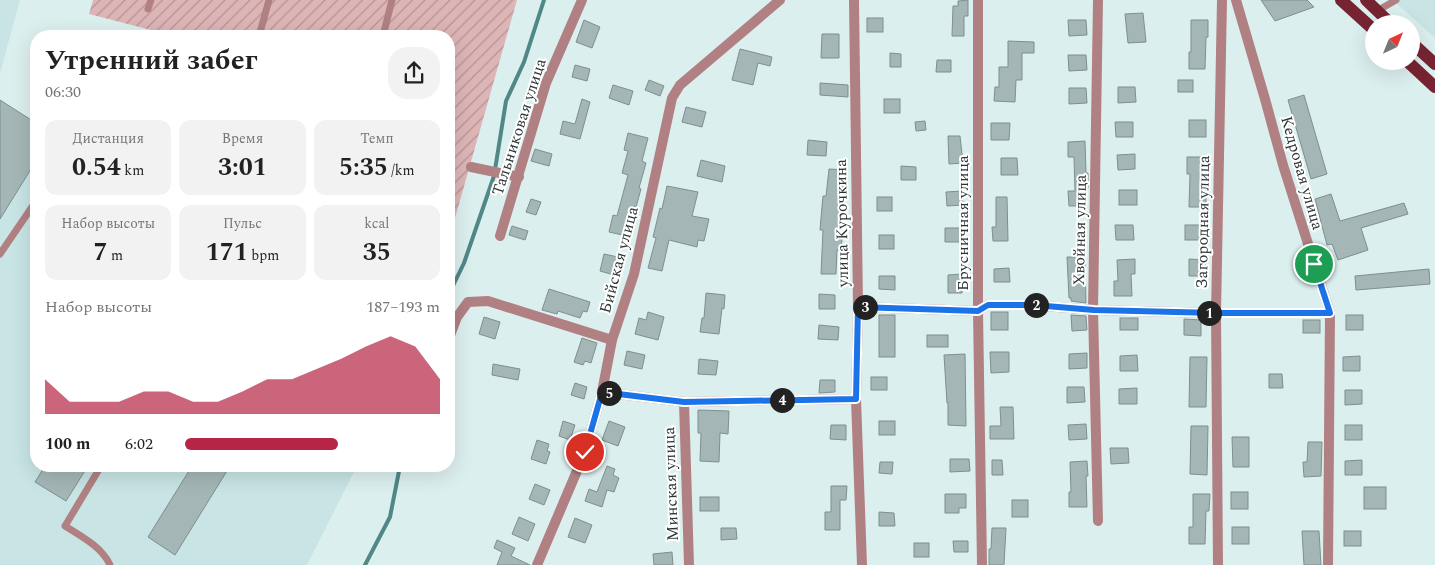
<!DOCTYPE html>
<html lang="ru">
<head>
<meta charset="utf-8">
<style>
  :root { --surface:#fff; --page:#f2f2f2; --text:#222; --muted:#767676; --accent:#b62545 }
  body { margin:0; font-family:Spectral,serif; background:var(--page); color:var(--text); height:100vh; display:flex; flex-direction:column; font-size:19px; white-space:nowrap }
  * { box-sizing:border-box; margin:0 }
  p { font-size:16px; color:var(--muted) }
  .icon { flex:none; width:28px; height:28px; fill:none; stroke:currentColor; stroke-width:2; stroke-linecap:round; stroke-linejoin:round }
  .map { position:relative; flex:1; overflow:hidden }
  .panel { position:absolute; left:30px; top:30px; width:425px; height:442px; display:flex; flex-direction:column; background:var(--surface); border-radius:20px; box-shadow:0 5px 20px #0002 }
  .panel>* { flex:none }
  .needle { width:32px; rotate:43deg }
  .tools { position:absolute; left:1365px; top:15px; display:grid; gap:10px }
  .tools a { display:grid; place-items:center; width:55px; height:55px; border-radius:50%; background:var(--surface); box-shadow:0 5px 20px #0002; font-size:25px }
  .pin { position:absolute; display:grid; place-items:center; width:42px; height:42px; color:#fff; margin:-21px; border:2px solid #fff; border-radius:50%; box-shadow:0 1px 5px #0007 }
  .km { position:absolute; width:25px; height:25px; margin:-12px; border-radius:50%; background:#222; color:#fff; font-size:14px; line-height:25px; text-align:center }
  .round { display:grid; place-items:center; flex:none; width:52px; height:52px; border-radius:20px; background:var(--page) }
  .overview { display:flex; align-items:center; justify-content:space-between; height:85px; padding:0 15px }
  h1 { font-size:28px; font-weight:700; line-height:38px }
  .stats { display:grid; grid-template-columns:repeat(3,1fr); gap:8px; height:85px; padding:5px 15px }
  .stats div { display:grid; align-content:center; border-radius:12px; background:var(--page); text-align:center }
  .stats b { font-size:25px; font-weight:700 }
  .stats small { font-size:14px; font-weight:400 }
  .stats p { font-size:14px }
  .chart { height:140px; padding:10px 15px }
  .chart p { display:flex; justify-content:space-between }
  .chart svg { width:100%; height:90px; margin-top:5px; fill:var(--accent); opacity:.7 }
  ul { padding:0 15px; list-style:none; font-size:16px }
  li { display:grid; grid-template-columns:80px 60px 1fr; align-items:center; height:38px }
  li i { height:12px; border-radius:6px; background:var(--accent) }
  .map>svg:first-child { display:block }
</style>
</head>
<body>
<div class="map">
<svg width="1435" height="565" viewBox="0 0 1435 565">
  <defs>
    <pattern id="garden-furrows" width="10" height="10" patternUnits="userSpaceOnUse" patternTransform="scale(1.25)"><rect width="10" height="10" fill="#ddb5b7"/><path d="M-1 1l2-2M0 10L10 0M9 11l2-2" fill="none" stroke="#b39495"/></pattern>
  </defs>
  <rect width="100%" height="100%" fill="#dcefef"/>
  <g fill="#c8e4e4">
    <polygon points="0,0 20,0 0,73"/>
    <polygon points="1393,0 1435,0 1435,38"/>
    <polygon points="0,106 36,130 36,466 357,466 307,565 0,565"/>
  </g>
  <polygon fill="url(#garden-furrows)" points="93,0 517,0 449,239 449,36 174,36 89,14"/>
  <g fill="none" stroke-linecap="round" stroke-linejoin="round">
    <g stroke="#508787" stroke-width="4">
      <polyline points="449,294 464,263 494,176 506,101 524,62 544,0"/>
      <polyline points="365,565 390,517 400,466"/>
    </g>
  </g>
  <g fill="#a4b6b6" stroke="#7d8f8f">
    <polygon points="968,0 968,16 964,16 964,36 952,36 953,6 958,6 958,1"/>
    <polygon points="1261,0 1307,0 1314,7 1275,21"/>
    <polygon points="1143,13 1146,42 1128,43 1125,14"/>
    <rect x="867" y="18" width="16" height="14"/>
    <polygon points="584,20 600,27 592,48 576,42"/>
    <polygon points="1068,20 1086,20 1087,35 1069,36"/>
    <polygon points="1191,20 1208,20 1208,37 1206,37 1205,69 1189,69 1189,52 1191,52"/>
    <polygon points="822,34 839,34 839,58 821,58"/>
    <polygon points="1008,41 1034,42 1034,53 1022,53 1022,80 1016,80 1015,102 994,101 995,87 999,87 999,67 1008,67"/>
    <polygon points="740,49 772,57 770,66 758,63 753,85 732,80"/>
    <polygon points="890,53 901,54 901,67 890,67"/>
    <polygon points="1068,55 1086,55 1087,70 1069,71"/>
    <polygon points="937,60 951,60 951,72 936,72"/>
    <polygon points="575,65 590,69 587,81 572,77"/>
    <polygon points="649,80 664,86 660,96 645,90"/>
    <rect x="1178" y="80" width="15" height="12"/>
    <polygon points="820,83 848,85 848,97 820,95"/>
    <polygon points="613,85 633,91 629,105 609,98"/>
    <polygon points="1118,87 1135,87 1136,102 1118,103"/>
    <polygon points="1069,88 1086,88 1087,103 1069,104"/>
    <polygon points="1304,95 1327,174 1311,179 1288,100"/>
    <polygon points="582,99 590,102 580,139 560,134 563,121 575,124"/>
    <rect x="884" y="99" width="16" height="14"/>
    <polygon points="0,100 36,123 36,161 0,219"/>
    <polygon points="686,107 706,112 702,127 682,122"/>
    <rect x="1189" y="120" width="17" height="17"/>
    <polygon points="925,121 926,130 916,131 915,122"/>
    <polygon points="1115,122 1133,122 1133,137 1116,137"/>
    <polygon points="991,123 1010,123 1009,140 991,140"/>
    <polygon points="628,133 648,138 642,161 646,163 639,188 641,189 636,207 634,206 627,236 609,232 613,215 617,216 628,175 622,173 628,151 624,150"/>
    <polygon points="948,136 960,136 963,163 949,164"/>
    <polygon points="808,140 827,142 826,156 807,155"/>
    <polygon points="1085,141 1086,173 1088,173 1088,188 1086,188 1086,206 1069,206 1068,191 1075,191 1074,157 1068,157 1068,142"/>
    <polygon points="535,149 552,154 549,166 531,161"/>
    <polygon points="1135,154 1135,169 1118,170 1117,155"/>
    <polygon points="1187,157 1204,157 1204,190 1206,190 1206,207 1189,207 1190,174 1187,174"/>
    <polygon points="1001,158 1017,158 1018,175 1001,175"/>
    <polygon points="701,160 725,166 722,182 697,176"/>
    <polygon points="901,166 916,167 916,180 901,180"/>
    <polygon points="829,169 846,170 844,188 843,188 839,239 842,239 841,250 837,250 836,274 821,274 823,230 820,230 821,218 823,196 826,196"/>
    <polygon points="667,186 698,192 692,216 709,219 704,241 698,240 697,247 669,240 662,271 648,268 656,238 653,237 660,208 662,209"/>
    <rect x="1119" y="190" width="18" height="15"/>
    <polygon points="962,191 963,205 947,206 946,192"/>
    <polygon points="1331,194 1340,221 1404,203 1408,214 1361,228 1368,250 1338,260 1332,244 1327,245 1315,199"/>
    <rect x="877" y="197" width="15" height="14"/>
    <polygon points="996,197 1007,197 1008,241 993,241 992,227 996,227"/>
    <polygon points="531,199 541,202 536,215 526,212"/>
    <polygon points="1115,225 1133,225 1134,240 1116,240"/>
    <rect x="1185" y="225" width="17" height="15"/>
    <polygon points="512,226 528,231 525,240 509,235"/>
    <polygon points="945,228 962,228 963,242 945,242"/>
    <rect x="879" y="235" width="15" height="14"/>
    <polygon points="604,254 618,257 614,275 600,271"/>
    <polygon points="1067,257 1085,257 1086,303 1071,301 1071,298 1069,298"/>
    <polygon points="1135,259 1135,274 1131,274 1132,296 1114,296 1114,281 1118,281 1117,260"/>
    <polygon points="1189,259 1206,260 1206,276 1189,276"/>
    <polygon points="1009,268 1010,282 994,282 994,269"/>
    <polygon points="1429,269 1430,284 1356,290 1355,276"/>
    <polygon points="962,274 962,293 948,293 948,275"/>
    <polygon points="879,276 895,276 895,290 879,289"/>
    <polygon points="549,289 590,302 587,312 583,311 580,318 558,311 557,314 542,310"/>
    <polygon points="706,293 725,295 724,309 722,308 719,334 700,332 702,318 704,318"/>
    <polygon points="819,294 835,295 835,309 819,309"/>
    <polygon points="648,312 664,317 658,340 635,334 639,318 646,320"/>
    <rect x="991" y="312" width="17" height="18"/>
    <rect x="879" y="315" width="16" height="42"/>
    <polygon points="1071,315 1086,316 1087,330 1072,331"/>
    <rect x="1346" y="315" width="17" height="15"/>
    <polygon points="484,317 500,322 495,339 479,334"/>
    <rect x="1120" y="318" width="18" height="12"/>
    <polygon points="1184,319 1201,320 1201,336 1184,335"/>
    <rect x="1303" y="320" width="17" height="13"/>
    <polygon points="819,325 839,327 838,340 818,339"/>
    <rect x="927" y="335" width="21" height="12"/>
    <polygon points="582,338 597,343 591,363 585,361 583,365 574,362"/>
    <polygon points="627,351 645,355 642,369 624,365"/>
    <polygon points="990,352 1009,352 1009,372 991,373"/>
    <polygon points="1087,353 1087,368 1069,369 1069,354"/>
    <polygon points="965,354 966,426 948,425 948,403 947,403 944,355"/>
    <polygon points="1137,355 1138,371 1120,371 1120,356"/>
    <polygon points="1360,356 1360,371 1343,371 1343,357"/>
    <polygon points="1190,357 1207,357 1206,407 1189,407"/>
    <polygon points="699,359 718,361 716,375 698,374"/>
    <polygon points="493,364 520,369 518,380 492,375"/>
    <polygon points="1269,374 1282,374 1283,388 1269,388"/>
    <rect x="871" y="377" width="16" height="13"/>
    <polygon points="820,380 835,380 835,392 819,393"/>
    <polygon points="575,383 587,387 584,399 571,395"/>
    <polygon points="1067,387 1084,387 1085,402 1067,403"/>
    <polygon points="1137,388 1137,404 1119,404 1119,389"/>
    <polygon points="1345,390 1362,390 1362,404 1345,405"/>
    <polygon points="1000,407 1013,407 1014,439 990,439 990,426 1001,426"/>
    <polygon points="698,410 729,411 728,434 720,433 719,462 700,461 701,433 698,433"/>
    <polygon points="563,421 575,425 570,440 559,436"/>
    <polygon points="609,421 625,427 618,446 602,440"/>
    <rect x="879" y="421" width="16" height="14"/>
    <polygon points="1086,424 1087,439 1069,440 1068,425"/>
    <polygon points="831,425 846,425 846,440 830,439"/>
    <rect x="1345" y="425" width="17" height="15"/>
    <polygon points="1191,426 1208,426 1207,475 1190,474"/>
    <polygon points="1232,437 1249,437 1249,467 1233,467"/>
    <polygon points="537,440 549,444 547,451 550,452 546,464 531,459"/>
    <polygon points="1308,442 1322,442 1321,476 1304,477 1303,462 1307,462"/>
    <polygon points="1110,448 1128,448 1129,463 1111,464"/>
    <polygon points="950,459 969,459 970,471 950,472"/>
    <polygon points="992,460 1002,460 1003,475 992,475"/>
    <polygon points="1362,460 1362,475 1345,475 1345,461"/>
    <polygon points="1087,461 1088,476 1086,476 1087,507 1069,507 1069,492 1071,492 1070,462"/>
    <polygon points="880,462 893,462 892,474 879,473"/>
    <polygon points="45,466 88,466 66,501 35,482"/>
    <polygon points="192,466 230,466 175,555 148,537"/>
    <polygon points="607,466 615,469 613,475 619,478 614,492 607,490 602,507 585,501 589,489 597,492"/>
    <polygon points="535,484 550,490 544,505 529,499"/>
    <polygon points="831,486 847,486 846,500 840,500 840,530 825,530 825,512 831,512"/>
    <rect x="1364" y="487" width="22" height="22"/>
    <rect x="1231" y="492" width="17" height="17"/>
    <polygon points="945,494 966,494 966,508 959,508 959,513 945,513"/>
    <polygon points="1193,494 1210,494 1209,511 1206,511 1205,544 1189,544 1189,527 1193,527"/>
    <rect x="700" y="497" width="19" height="14"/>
    <rect x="1012" y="500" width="16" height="17"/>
    <polygon points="879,512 894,513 895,526 879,526"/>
    <polygon points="519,517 535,524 528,541 512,534"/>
    <polygon points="575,518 592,525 585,543 568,537"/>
    <rect x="1232" y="527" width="17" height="17"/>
    <polygon points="721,528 736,528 737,539 721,540"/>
    <polygon points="992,528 1006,528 1004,565 989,565 989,549 991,549"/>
    <polygon points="1302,531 1319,531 1321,565 1304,565"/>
    <rect x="1344" y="531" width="17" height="15"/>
    <polygon points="497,540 515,548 511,556 530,565 497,565 502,552 494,548"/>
    <polygon points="953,541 968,541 968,552 954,552"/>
    <rect x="914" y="543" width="15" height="14"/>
    <polygon points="672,552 673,565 654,565 653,554"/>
  </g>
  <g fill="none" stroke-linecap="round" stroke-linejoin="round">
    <g stroke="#b18083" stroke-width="7">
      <polyline points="148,9 151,0"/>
      <polyline points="1377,11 1396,0"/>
      <polyline points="259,36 269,0"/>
      <polyline points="383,36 392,0"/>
      <polyline points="0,254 36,201"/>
      <path d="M101 466 65 526C81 536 102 547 110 565"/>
    </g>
    <g stroke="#b18083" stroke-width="10">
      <polyline points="854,0 858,307 856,399 862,565"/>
      <polyline points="978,0 978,311 982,565"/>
      <polyline points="1098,0 1093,310 1098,521"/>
      <polyline points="1236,0 1265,99 1283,165 1330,313 1328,565"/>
      <polyline points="471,167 519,177"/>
      <polyline points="500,236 546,83 582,0"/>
      <polyline points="858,307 978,311 988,305 1033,305 1093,310 1216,313 1330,313"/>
      <polyline points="449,338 457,317 468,302 488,301 612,340"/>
      <polyline points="602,392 684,402 856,399"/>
      <polyline points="684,402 689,565"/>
      <polyline points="537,565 585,452 602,392 612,340 634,274 672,98 680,85 780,0"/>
      <polyline points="1218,565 1216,313 1222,0"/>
    </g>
    <g stroke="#772432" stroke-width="12">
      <polyline points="1341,0 1374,30"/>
      <polyline points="1366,0 1391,24"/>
      <polyline points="1411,42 1435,64"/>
      <polyline points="1407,61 1435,87"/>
    </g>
  </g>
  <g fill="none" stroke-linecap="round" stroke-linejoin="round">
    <defs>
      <polyline id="route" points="585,452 602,392 684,402 856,399 858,307 978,311 988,305 1034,305 1094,310 1216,313 1330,313 1314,264"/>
    </defs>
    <use href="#route" stroke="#fff" stroke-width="10"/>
    <use href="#route" stroke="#1a73e8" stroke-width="6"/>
  </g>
  <g text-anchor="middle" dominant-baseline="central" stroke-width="4" stroke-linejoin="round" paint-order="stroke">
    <g font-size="16" fill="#2c3333" stroke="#fff">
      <text transform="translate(519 127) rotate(-72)">Тальниковая улица</text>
      <text transform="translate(1302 173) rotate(74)">Кедровая улица</text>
      <text transform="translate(1203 222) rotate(-89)">Загородная улица</text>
      <text transform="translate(842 223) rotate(-91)">улица Курочкина</text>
      <text transform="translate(963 223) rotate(-90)">Брусничная улица</text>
      <text transform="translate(1080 230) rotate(-89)">Хвойная улица</text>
      <text transform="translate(619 260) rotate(-75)">Бийская улица</text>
      <text transform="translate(671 484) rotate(-92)">Минская улица</text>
    </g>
  </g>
</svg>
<div class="tools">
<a><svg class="needle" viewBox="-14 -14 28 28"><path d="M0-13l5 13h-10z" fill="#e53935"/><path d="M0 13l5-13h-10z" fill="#767676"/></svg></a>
</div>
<div class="pin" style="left:1314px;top:264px;background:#1e9e55"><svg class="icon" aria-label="arrive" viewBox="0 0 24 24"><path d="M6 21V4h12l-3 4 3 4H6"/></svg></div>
<div class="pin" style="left:585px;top:452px;background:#d93025"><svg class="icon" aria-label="check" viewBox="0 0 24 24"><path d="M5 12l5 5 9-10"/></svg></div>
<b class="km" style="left:1209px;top:313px">1</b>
<b class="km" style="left:1036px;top:305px">2</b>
<b class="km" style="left:865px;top:307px">3</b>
<b class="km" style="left:782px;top:400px">4</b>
<b class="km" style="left:609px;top:393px">5</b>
<section class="panel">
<div class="overview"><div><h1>Утренний забег</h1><p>06:30</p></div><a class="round"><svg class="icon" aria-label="share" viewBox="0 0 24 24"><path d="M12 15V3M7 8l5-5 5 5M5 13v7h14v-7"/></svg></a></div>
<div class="stats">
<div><p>Дистанция</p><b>0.54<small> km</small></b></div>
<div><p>Время</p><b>3:01</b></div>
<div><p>Темп</p><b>5:35<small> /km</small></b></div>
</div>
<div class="stats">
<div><p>Набор высоты</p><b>7<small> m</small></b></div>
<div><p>Пульс</p><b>171<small> bpm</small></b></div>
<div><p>kcal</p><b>35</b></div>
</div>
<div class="chart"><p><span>Набор высоты</span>187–193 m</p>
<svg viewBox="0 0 160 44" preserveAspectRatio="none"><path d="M0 44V27L10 38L20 38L30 38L40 33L50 33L60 38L70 38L80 33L90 27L100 27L110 22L120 17L130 11L140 6L150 11L160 27V44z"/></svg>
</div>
<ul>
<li><b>100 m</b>6:02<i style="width:60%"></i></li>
</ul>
</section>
</div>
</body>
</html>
